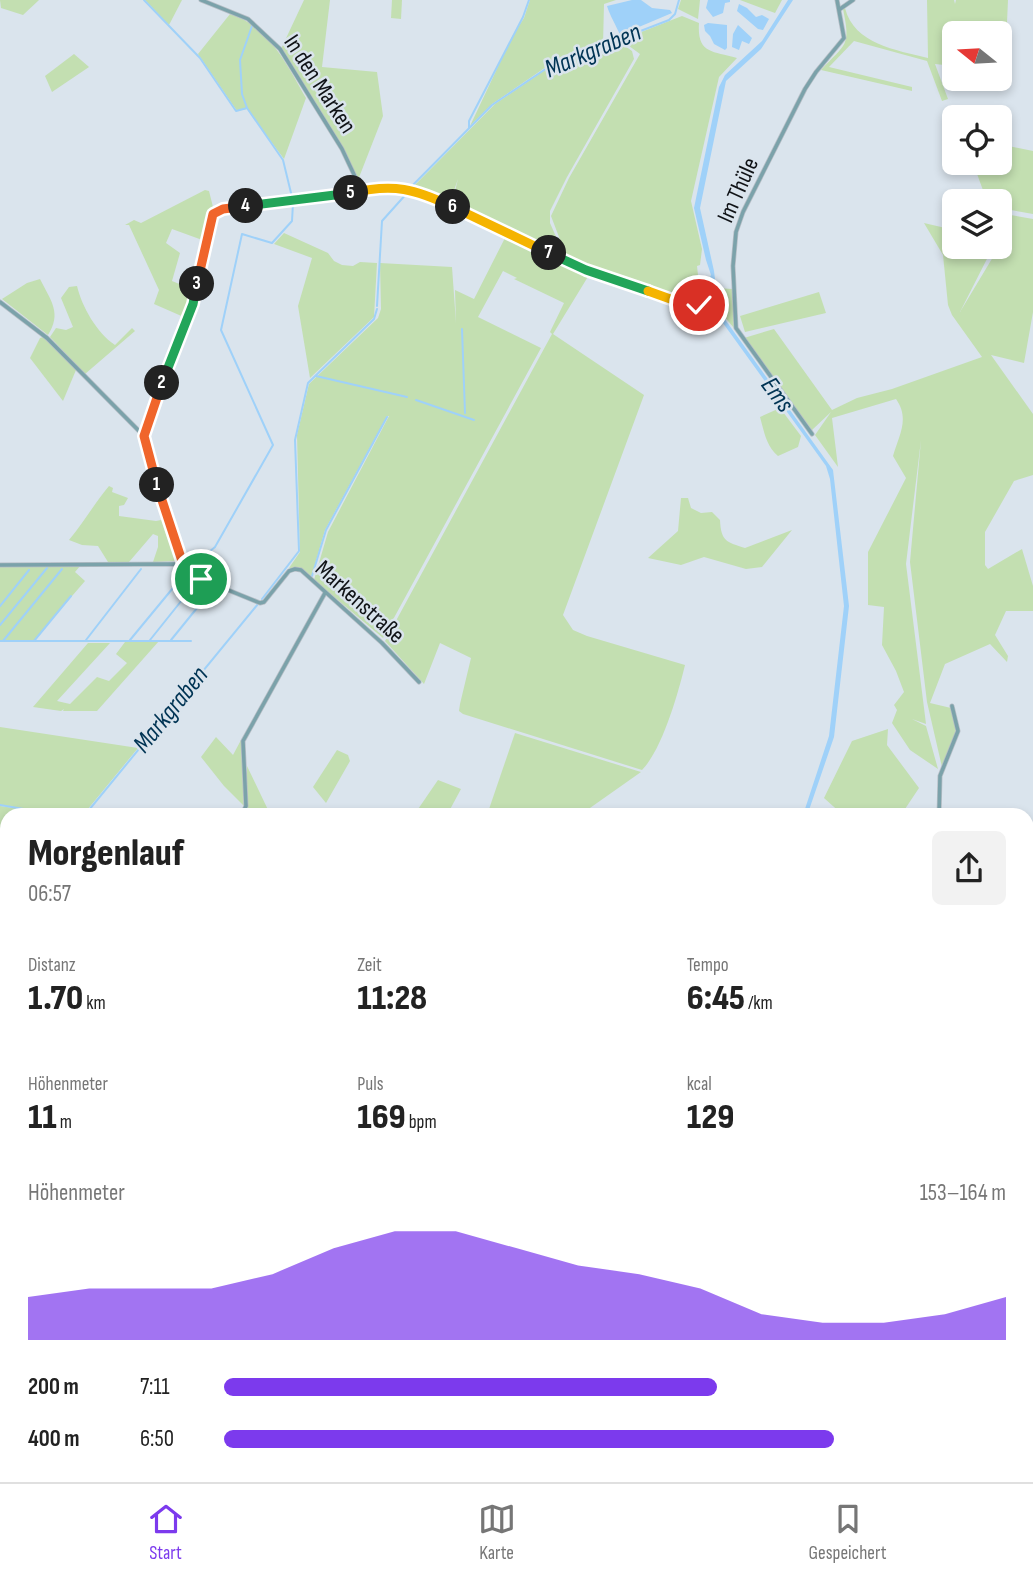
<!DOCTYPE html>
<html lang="de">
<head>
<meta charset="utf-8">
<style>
  :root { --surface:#fff; --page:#f2f2f2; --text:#222; --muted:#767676; --line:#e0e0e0; --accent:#7c3aed }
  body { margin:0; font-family:"Sofia Sans Condensed",sans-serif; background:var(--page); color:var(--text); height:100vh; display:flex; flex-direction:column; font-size:26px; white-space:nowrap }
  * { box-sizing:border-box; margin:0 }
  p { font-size:23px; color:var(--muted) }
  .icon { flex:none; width:38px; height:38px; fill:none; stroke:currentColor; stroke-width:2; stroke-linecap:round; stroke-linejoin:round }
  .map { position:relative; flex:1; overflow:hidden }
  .sheet { position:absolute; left:0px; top:808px; width:1034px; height:674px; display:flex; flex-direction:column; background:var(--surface); border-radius:21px 21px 0 0; box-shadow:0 4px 10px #0003 }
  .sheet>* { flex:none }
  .needle { width:46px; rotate:288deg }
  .fabs { position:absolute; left:942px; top:21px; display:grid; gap:14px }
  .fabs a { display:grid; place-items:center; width:70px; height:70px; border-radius:10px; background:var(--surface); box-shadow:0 4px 10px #0003; font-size:35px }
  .pin { position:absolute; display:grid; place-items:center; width:60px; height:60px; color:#fff; margin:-30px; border:4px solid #fff; border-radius:50%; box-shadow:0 2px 7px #0007 }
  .km { position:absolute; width:35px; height:35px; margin:-18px; border-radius:50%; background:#222; color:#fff; font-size:19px; line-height:35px; text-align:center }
  .round { display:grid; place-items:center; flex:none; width:74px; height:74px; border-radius:10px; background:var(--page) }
  .headline { display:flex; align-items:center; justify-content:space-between; height:119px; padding:0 28px }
  h1 { font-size:38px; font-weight:800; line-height:52px }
  .stats { display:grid; grid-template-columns:repeat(3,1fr); gap:10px; height:119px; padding:7px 28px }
  .stats div { display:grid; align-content:center }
  .stats b { font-size:35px; font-weight:800 }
  .stats small { font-size:19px; font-weight:400 }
  .stats p { font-size:19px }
  .chart { height:196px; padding:14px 28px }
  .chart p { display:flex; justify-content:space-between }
  .chart svg { width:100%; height:126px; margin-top:7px; fill:var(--accent); opacity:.7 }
  ul { padding:0 28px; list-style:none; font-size:23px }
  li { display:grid; grid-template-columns:112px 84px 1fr; align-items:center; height:52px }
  li i { height:18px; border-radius:9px; background:var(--accent) }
  .dock { display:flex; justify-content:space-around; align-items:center; height:98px; border-top:2px solid var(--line); background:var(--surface); font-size:19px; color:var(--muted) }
  .dock a { display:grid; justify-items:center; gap:4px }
  .dock .on { color:var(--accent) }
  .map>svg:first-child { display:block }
</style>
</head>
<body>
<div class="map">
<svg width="1033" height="1482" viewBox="0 0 1033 1482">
  <rect width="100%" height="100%" fill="#dae4ed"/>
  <polygon fill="#e8d1dd" points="842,1475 879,1475 878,1482 841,1482"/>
  <g fill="#c3dfb1">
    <polygon points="0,0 39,0 23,15 1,8"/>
    <polygon points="145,0 182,0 169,25"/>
    <polygon points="304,0 330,0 322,67 377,72 383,116 358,180 343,149 281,49"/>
    <polygon points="392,0 402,0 401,19 391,18"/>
    <polygon points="530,0 616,0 604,4 603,45 549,65 492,104 470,126 513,35 524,18"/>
    <polygon points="681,0 700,0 698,19 678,9"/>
    <polygon points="740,0 782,0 775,13"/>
    <path d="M927 0H954L955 4 956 0H1008L1005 67 1007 74 999 73V33H954V66L935 64 948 99 942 101 927 61 854 41 829 67 912 87V91L821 70C846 43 851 47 843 9L845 8C854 44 896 50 928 58Z"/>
    <path d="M230 14C269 26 287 65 306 98L284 159 247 109 237 111 198 54Z"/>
    <path d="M682 16 699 23C697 53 711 51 737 58L719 77 691 201 702 249 700 265 697 266 698 275 703 277 699 304 686 303 588 270 567 258 551 216 569 178 640 54 621 40Z"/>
    <polygon points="618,41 632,51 634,59 567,177 550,211 550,223 564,255 452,203 458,179 450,202 414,186 495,104 548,68"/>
    <polygon points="74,54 89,67 52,92 45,76"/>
    <polygon points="999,144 1033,151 1033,214 999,208 999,201 987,201 973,163 999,163"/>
    <polygon points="205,190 209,191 214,211 211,215 205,241 172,229 166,243 180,253 172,281 194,290 186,318 154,304 159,290 129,225 125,225 134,220 141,223"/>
    <path d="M999 213 1033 219V312L1024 363 991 355 1033 414V475L1014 481 985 532V565L988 569 1022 549 1033 586V611H1006L995 635 1008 656 1007 662 990 644 945 664 930 703 951 708 957 731 942 767 927 702 910 562 921 440 906 564 926 724 912 719 926 726 938 769 910 750 892 723 897 710 894 705 904 692 896 671 882 645 884 607 868 605V552L906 478 893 456C899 435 910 419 896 399L832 418 838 467 815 435 831 412 812 430 744 338 774 329 832 410 857 398 892 389 982 357 952 315 948 305 943 255 924 223 954 230V247H993L960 312 999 247Z"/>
    <polygon points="284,233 328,253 334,261 342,265 353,266 360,262 377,263 374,317 310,378 298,306 312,258 274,244"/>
    <path d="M507 234 589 275 553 334 644 395 563 615 573 630 587 636 685 665C678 694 662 750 642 770L463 714 459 711 460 704 471 658 440 643 424 684 385 641 552 334 550 332 564 303 514 279 517 278 503 271 478 317 541 348 383 638 314 580 328 532 389 416H387L325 530 311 578 301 569 289 568 300 552 297 435 309 384 378 318 381 309 380 263 452 267 456 323 455 290 474 299Z"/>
    <path d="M40 279C51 301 62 313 48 335L2 299 27 283Z"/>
    <path d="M77 286C82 307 97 333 115 345L132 328 135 331 85 374 50 337 56 328 66 330 73 327 61 298 69 287Z"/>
    <polygon points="717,288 732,289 734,320 738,333 719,310"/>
    <polygon points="819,292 826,313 745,332 740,316"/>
    <polygon points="43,337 76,370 63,401 30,358 40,338"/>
    <path d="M780 408 801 436 798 447 778 456C766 446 764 431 760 417Z"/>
    <path d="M109 486 113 488 112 492 128 498 124 505 119 506V516L156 521 166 519 180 559 179 561 153 562 158 547V536L153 534 129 562H108L98 546 82 545 69 540C84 522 94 504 109 486Z"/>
    <path d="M681 498H688L691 508 701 513 712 512 720 520C721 542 727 542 745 548L792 530 762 567 746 569 704 557 681 565 648 558 678 531Z"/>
    <polygon points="80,566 75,572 85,581 34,640 0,640 0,567"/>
    <polygon points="159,641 97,711 63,711 64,709 61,711 33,707 88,643 110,643 57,701 70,704 97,677 109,681 127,663 116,654 125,642"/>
    <polygon points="0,727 138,748 83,815 68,815 0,805"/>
    <polygon points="888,729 887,745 919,788 901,815 843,815 824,798 852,741"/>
    <polygon points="515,733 641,772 580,815 487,815"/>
    <polygon points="216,737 233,755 241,740 244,806 224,786 201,757"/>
    <polygon points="337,750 348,755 350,761 326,803 313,787"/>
    <polygon points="247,766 270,814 270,815 243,816 247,806"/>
    <polygon points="438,780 461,789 447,815 414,815"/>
    <polygon points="0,806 61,815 7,816 7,855 0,855"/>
    <polygon points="1027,1320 1033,1322 1033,1356 1027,1357"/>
    <polygon points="0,1393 7,1396 7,1475 73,1475 72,1482 0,1482"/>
    <path d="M145 1475H239C211 1482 172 1482 145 1475Z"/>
    <polygon points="335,1475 380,1475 388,1482 357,1482 350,1477"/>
  </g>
  <g fill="#9fd1f9">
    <path d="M632 0H641L652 8 670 10 672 13 620 35C616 25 610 16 607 6Z"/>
    <polygon points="708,0 730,0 730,2 725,3 723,13 713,17 706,8"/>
    <polygon points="788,0 793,0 761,49 726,81 700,208 714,271 719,311 833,470 849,606 834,737 807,816 803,815 829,736 844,606 830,479 826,466 715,312 707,283 711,275 706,260 694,208 719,87 725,75 762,41"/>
    <polygon points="739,4 747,8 756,17 762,15 769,19 763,30 758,29 737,11"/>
    <polygon points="708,23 727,25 727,48 725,50 714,44 710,36 705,31 704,25"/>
    <polygon points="738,25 752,38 749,44 742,41 739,50 732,47 733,34"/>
    <polygon points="0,1157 7,1165 7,1243 0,1251"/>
    <polygon points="7,1258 7,1380 0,1376 0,1266"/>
  </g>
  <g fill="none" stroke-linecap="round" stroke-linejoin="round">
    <g stroke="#9fd1f9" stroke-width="2">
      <polyline points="144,0 200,58 236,111 247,108"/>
      <polyline points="252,26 240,60 242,94 247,108 283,160 292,197"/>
      <polyline points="469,128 469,121 523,17 529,0"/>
      <polyline points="414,186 562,256"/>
      <polyline points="411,187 492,105 550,66 669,20 675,14 679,0"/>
      <polyline points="568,259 590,270"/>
      <polyline points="377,306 382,221 408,192"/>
      <polyline points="462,329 465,413"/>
      <polyline points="316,376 407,397"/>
      <polyline points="416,400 474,420"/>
      <polyline points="191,567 215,547 273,445 221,330 242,234 272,243 292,221 293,203"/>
      <polyline points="312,576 326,530 387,417"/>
      <polyline points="262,599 299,551 295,440 308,383 374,319 377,309"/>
      <polyline points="0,606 29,570"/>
      <polyline points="0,625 47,568"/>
      <polyline points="86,640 141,569"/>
      <polyline points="130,640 187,571"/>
      <polyline points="150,640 182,600"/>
      <polyline points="171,640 197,608"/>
      <polyline points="0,641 191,641"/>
      <polyline points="3,641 62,569"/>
      <polyline points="34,641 71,596"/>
      <polyline points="0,805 65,816"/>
      <polyline points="84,816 258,604"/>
      <polyline points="1027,843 1033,846"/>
      <polyline points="0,859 7,858"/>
      <polyline points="0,1137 7,1132"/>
      <polyline points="363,1475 371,1482"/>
      <polyline points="454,1475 455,1482"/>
      <polyline points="528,1475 528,1482"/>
      <polyline points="696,1482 698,1475"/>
    </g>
    <defs>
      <g id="minor">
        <polyline points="201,0 248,19 280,49 342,149 358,183 367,189"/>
        <polyline points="840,9 853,0"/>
        <polyline points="0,302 47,338 144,436"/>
        <polyline points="812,434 736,328 733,266 736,232 743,212 805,89 816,72 844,38 837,0"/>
        <polyline points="183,564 160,496 144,436 149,418 193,304 213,214 217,210 367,189 406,189 421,192 586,270 687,305 704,306 714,315"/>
        <polyline points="0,565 183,564 201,579 260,603 264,602 289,571 295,569 301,570 382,643 419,682"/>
        <polyline points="241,816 246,806 243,741 325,593"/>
        <polyline points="939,816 940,776 958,731 952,706"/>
        <polyline points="1027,850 1033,852"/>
        <polyline points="1027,880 1033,872"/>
        <polyline points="0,1015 7,1010"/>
        <polyline points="1027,1361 1033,1360"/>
        <polyline points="176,1475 177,1482"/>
        <polyline points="915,1475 916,1482"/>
        <polyline points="693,1482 694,1475"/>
      </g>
      <g id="primary">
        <polyline points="1027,1114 1033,1105"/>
        <polyline points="769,1482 774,1475"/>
      </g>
    </defs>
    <use href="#minor" stroke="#b6bec6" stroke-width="5"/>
    <use href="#primary" stroke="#b6bec6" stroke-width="9"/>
    <use href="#minor" stroke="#7ba2aa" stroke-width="3.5"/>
    <use href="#primary" stroke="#086b7a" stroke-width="7"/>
  </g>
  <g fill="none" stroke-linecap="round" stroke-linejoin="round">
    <defs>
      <polyline id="split-1" points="157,485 183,564 201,579"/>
      <polyline id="split-2" points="157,485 144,436 162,383"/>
      <polyline id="split-3" points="162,383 193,304 197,284"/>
      <polyline id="split-4" points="197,284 213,214 223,209 246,206"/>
      <polyline id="split-5" points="246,206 351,193"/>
      <path id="split-6" d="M351 193C394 183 415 189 453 207"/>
      <polyline id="split-7" points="453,207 549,253"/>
      <polyline id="split-8" points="549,253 586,270 648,291"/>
      <polyline id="split-9" points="648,291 687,305 699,305"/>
    </defs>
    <use href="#split-1" stroke="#fff" stroke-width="14"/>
    <use href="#split-2" stroke="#fff" stroke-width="14"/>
    <use href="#split-3" stroke="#fff" stroke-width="14"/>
    <use href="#split-4" stroke="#fff" stroke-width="14"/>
    <use href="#split-5" stroke="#fff" stroke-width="14"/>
    <use href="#split-6" stroke="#fff" stroke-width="14"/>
    <use href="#split-7" stroke="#fff" stroke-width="14"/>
    <use href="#split-8" stroke="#fff" stroke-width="14"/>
    <use href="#split-9" stroke="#fff" stroke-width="14"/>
    <use href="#split-1" stroke="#f0652b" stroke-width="9"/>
    <use href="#split-2" stroke="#f0652b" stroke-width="9"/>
    <use href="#split-3" stroke="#22a559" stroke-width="9"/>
    <use href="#split-4" stroke="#f0652b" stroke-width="9"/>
    <use href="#split-5" stroke="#22a559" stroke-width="9"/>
    <use href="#split-6" stroke="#f5b400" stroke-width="9"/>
    <use href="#split-7" stroke="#f5b400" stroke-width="9"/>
    <use href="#split-8" stroke="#22a559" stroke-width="9"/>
    <use href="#split-9" stroke="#f5b400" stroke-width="9"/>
  </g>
  <g text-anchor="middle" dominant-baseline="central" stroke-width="5" stroke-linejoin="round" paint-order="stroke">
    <g font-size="24" fill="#101317" stroke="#dae4ed">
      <text transform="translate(320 84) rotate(57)">In den Marken</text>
      <text transform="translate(738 190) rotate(-66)">Im Thüle</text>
      <text transform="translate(360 602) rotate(42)">Markenstraße</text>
    </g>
    <g font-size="26" font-style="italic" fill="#003454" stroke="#dae4ed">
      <text transform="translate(593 51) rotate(-23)">Markgraben</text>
      <text transform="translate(777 395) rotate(54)">Ems</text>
      <text transform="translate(171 710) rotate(-51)">Markgraben</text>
    </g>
  </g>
</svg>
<div class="fabs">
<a><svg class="needle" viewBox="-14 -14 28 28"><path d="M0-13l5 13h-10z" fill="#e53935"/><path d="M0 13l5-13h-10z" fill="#767676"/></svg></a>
<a><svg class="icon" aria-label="locate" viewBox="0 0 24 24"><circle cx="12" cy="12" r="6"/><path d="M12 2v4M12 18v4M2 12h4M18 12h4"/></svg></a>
<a><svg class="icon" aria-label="layers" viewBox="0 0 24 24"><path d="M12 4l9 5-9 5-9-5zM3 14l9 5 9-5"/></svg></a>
</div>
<div class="pin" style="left:201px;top:579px;background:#1e9e55"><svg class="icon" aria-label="arrive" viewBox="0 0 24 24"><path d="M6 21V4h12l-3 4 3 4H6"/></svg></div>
<div class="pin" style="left:699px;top:305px;background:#d93025"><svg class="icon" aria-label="check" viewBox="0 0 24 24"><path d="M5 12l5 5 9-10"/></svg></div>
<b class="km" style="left:157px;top:485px">1</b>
<b class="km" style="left:162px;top:383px">2</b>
<b class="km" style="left:197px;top:284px">3</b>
<b class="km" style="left:246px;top:206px">4</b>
<b class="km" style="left:351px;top:193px">5</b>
<b class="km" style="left:453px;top:207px">6</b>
<b class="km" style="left:549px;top:253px">7</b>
<section class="sheet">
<div class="headline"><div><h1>Morgenlauf</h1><p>06:57</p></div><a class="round"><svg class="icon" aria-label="share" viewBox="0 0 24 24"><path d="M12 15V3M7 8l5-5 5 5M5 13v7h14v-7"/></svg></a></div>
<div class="stats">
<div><p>Distanz</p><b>1.70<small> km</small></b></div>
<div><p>Zeit</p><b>11:28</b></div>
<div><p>Tempo</p><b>6:45<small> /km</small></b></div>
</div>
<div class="stats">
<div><p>Höhenmeter</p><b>11<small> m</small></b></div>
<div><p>Puls</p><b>169<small> bpm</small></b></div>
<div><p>kcal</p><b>129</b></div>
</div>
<div class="chart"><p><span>Höhenmeter</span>153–164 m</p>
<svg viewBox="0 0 160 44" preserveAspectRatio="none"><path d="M0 44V29L10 26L20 26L30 26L40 21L50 12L60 6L70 6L80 12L90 18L100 21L110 26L120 35L130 38L140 38L150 35L160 29V44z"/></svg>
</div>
<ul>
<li><b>200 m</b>7:11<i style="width:63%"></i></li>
<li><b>400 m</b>6:50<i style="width:78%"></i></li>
</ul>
</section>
</div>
<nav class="dock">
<a class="on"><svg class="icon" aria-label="home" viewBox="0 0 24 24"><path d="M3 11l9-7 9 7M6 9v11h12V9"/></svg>Start</a>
<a><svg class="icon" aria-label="map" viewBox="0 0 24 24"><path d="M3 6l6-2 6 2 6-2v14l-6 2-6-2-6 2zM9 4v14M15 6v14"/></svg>Karte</a>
<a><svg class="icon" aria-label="saved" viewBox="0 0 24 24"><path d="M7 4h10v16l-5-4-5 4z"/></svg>Gespeichert</a>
</nav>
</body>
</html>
